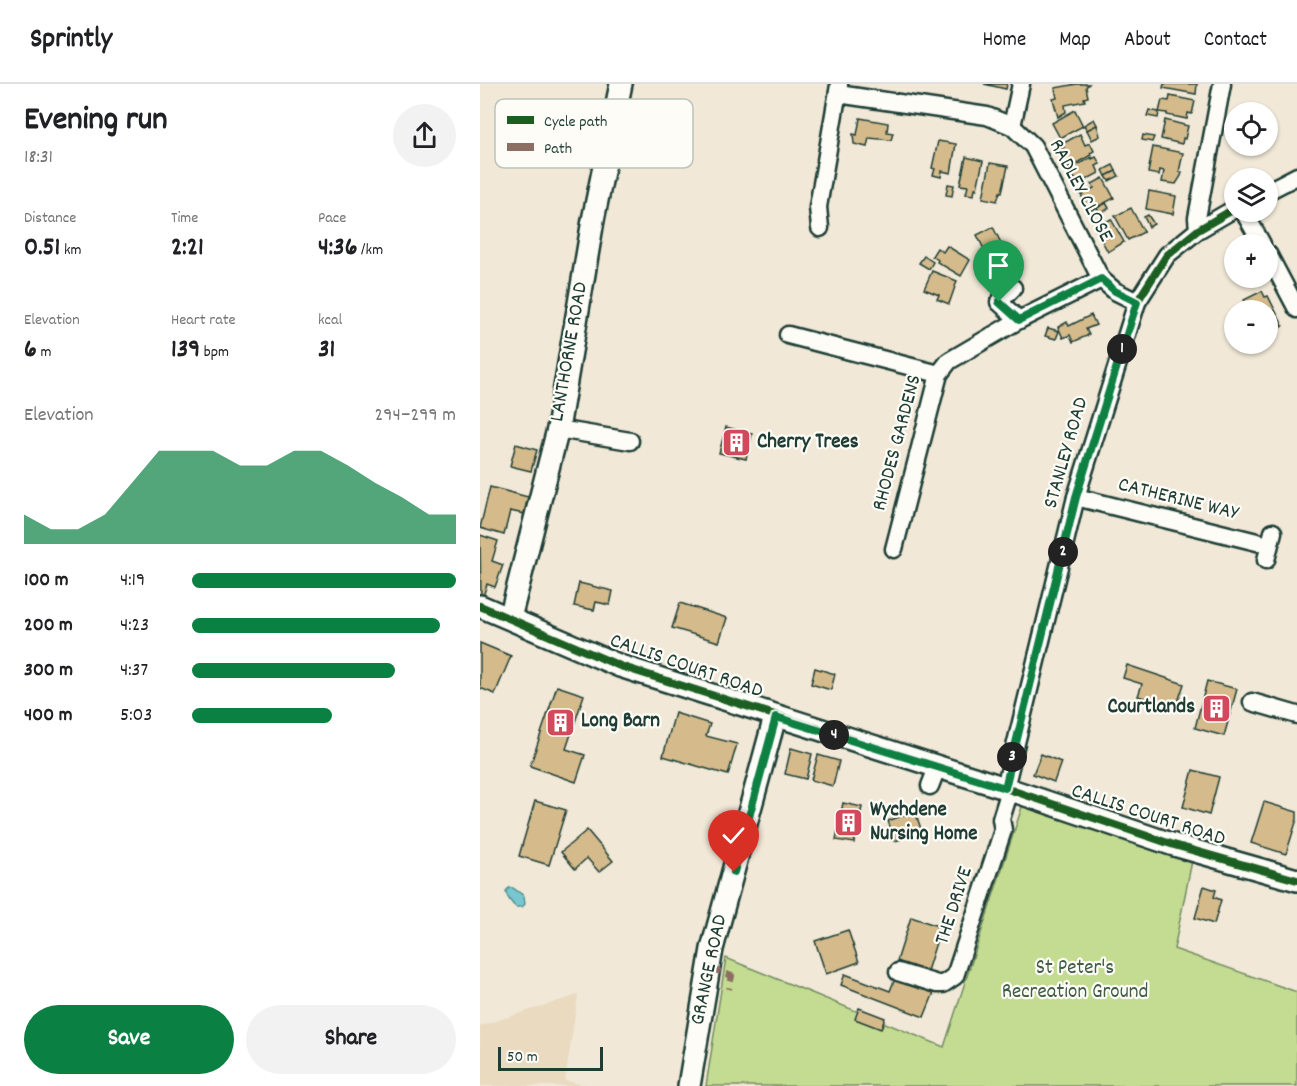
<!DOCTYPE html>
<html lang="en">
<head>
<meta charset="utf-8">
<style>
  :root { --surface:#fff; --page:#f2f2f2; --text:#202124; --muted:#757577; --line:#e0e0e0; --accent:#0b8043 }
  body { margin:0; font-family:Dekko,sans-serif; background:var(--page); color:var(--text); height:100vh; display:flex; flex-direction:column; font-size:22px; white-space:nowrap }
  * { box-sizing:border-box; margin:0 }
  p { font-size:20px; color:var(--muted) }
  .icon { flex:none; width:33px; height:33px; fill:none; stroke:currentColor; stroke-width:2; stroke-linecap:round; stroke-linejoin:round }
  .map { position:relative; flex:1; overflow:hidden }
  .panel { display:flex; flex-direction:column; background:var(--surface); width:480px }
  .panel>* { flex:none }
  .controls { position:absolute; left:744px; top:18px; display:grid; gap:12px }
  .controls a { display:grid; place-items:center; width:54px; height:54px; border-radius:50%; background:var(--surface); box-shadow:0 2px 4px #0004; font-size:30px }
  .scale { position:absolute; left:18px; bottom:15px; width:105px; box-sizing:border-box; padding-left:6px; border:3px solid #1f3d34; border-top:0; font-size:16px; line-height:21px; white-space:nowrap; color:#1f3d34; -webkit-text-stroke:4px #fdfcf7; paint-order:stroke }
  .pin { position:absolute; display:grid; place-items:center; width:51px; height:51px; color:#fff; margin:-62px -26px; border-radius:50% 50% 50% 0; rotate:-45deg; box-shadow:0 0 6px #0007 }
  .pin .icon { rotate:45deg }
  .km { position:absolute; width:30px; height:30px; margin:-15px; border-radius:50%; background:#222; color:#fff; font-size:16px; line-height:30px; text-align:center }
  .round { display:grid; place-items:center; flex:none; width:63px; height:63px; border-radius:32px; background:var(--page) }
  .head { display:flex; align-items:center; justify-content:space-between; height:102px; padding:0 24px }
  h1 { font-size:33px; font-weight:800; line-height:45px }
  .metrics { display:grid; grid-template-columns:repeat(3,1fr); gap:9px; height:102px; padding:6px 24px }
  .metrics div { display:grid; align-content:center }
  .metrics b { font-size:26px; font-weight:800 }
  .metrics small { font-size:16px; font-weight:400 }
  .metrics p { font-size:16px }
  .chart { height:168px; padding:12px 24px }
  .chart p { display:flex; justify-content:space-between }
  .chart svg { width:100%; height:108px; margin-top:6px; fill:var(--accent); opacity:.7 }
  .button { display:flex; gap:12px; margin-top:auto; padding:12px 24px }
  .button a { flex:1; height:69px; border-radius:36px; background:var(--accent); color:#fff; font-size:24px; font-weight:800; line-height:69px; text-align:center }
  .button a+a { background:var(--page); color:var(--text) }
  ul { padding:0 24px; list-style:none; font-size:20px }
  li { display:grid; grid-template-columns:96px 72px 1fr; align-items:center; height:45px }
  li i { height:15px; border-radius:8px; background:var(--accent) }
  header { display:flex; align-items:center; gap:36px; box-sizing:border-box; height:84px; padding:0 30px; background:var(--surface); border-bottom:2px solid var(--line) }
  header strong { font-size:28px }
  nav { display:flex; gap:33px; margin-inline-start:auto; font-size:21px }
  main { display:flex; flex:1; min-height:0 }
  .map>svg:first-child { display:block }
</style>
</head>
<body>
<header>
<strong>Sprintly</strong>
<nav><a>Home</a><a>Map</a><a>About</a><a>Contact</a></nav>
</header>
<main>
<section class="panel">
<div class="head"><div><h1>Evening run</h1><p>18:31</p></div><a class="round"><svg class="icon" aria-label="share" viewBox="0 0 24 24"><path d="M12 15V3M7 8l5-5 5 5M5 13v7h14v-7"/></svg></a></div>
<div class="metrics">
<div><p>Distance</p><b>0.51<small> km</small></b></div>
<div><p>Time</p><b>2:21</b></div>
<div><p>Pace</p><b>4:36<small> /km</small></b></div>
</div>
<div class="metrics">
<div><p>Elevation</p><b>6<small> m</small></b></div>
<div><p>Heart rate</p><b>139<small> bpm</small></b></div>
<div><p>kcal</p><b>31</b></div>
</div>
<div class="chart"><p><span>Elevation</span>294–299 m</p>
<svg viewBox="0 0 160 44" preserveAspectRatio="none"><path d="M0 44V32L10 38L20 38L30 32L40 19L50 6L60 6L70 6L80 12L90 12L100 6L110 6L120 12L130 19L140 25L150 32L160 32V44z"/></svg>
</div>
<ul>
<li><b>100 m</b>4:19<i style="width:100%"></i></li>
<li><b>200 m</b>4:23<i style="width:94%"></i></li>
<li><b>300 m</b>4:37<i style="width:77%"></i></li>
<li><b>400 m</b>5:03<i style="width:53%"></i></li>
</ul>
<div class="button"><a>Save</a><a>Share</a></div>
</section>
<div class="map">
<svg width="817" height="1002" viewBox="0 0 817 1002">
  <rect width="100%" height="100%" fill="#f1e8d7"/>
  <filter id="ink" filterUnits="userSpaceOnUse"><feTurbulence type="fractalNoise" baseFrequency=".0167" numOctaves="2"/><feDisplacementMap in="SourceGraphic" scale="12" xChannelSelector="R" yChannelSelector="G"/><feConvolveMatrix kernelMatrix="1 2 1 2 8 2 1 2 1" color-interpolation-filters="sRGB"/></filter>
  <g filter="url(#ink)">
    <polygon fill="#e9dac0" points="98,911 85,997 112,1002 0,1002 0,942"/>
    <polygon fill="#c4dc91" stroke="#728c62" stroke-width="1.5" points="543,720 713,772 694,865 817,908 817,1002 226,1002 246,874 464,963"/>
    <path fill="#76c7cf" stroke="#539091" stroke-width="1.5" d="M29 804H33L44 812 45 820 42 823H36C32 820 26 812 26 807Z"/>
    <g fill="#d5bb8b" stroke="#1f3d34" stroke-width="1.5">
      <polygon points="504,0 527,0 526,5"/>
      <polygon points="609,0 606,3 608,13 604,14 605,17 585,21 586,28 578,33 573,15 577,14 575,4 597,0"/>
      <polygon points="684,0 717,0 716,10 683,4"/>
      <polygon points="690,12 715,17 712,30 708,29 707,35 687,31 687,29 679,28 682,16 689,17"/>
      <polygon points="595,26 603,42 580,54 572,39"/>
      <polygon points="669,26 679,28 678,34 667,32"/>
      <polygon points="380,34 408,39 407,48 413,49 411,56 389,54 387,63 374,60 373,50 377,51"/>
      <polygon points="614,35 617,41 607,46 604,41"/>
      <polygon points="685,36 708,42 705,55 703,54 702,60 681,55"/>
      <polygon points="617,41 620,52 612,56 607,46"/>
      <polygon points="600,50 605,61 610,59 614,67 610,69 611,71 588,84 578,66 584,63 582,60"/>
      <polygon points="663,51 674,53 672,58 662,56"/>
      <polygon points="458,57 476,60 471,89 462,87 461,93 453,91 455,85 452,84"/>
      <polygon points="673,63 703,69 699,88 702,88 701,92 696,100 682,98 684,87 680,86 679,91 668,89"/>
      <polygon points="486,73 503,77 497,105 495,104 494,111 486,110 488,102 480,101"/>
      <polygon points="612,73 612,75 616,73 620,80 616,82 619,89 598,100 589,85"/>
      <polygon points="510,79 528,82 522,108 520,108 517,117 503,114"/>
      <polygon points="633,81 636,87 626,92 623,86"/>
      <polygon points="636,87 639,92 629,97 626,92"/>
      <polygon points="623,94 634,114 610,127 601,111 614,104 612,100"/>
      <polygon points="468,100 474,101 472,112 466,111"/>
      <polygon points="669,107 696,112 693,130 666,125"/>
      <polygon points="626,119 629,124 620,130 617,124"/>
      <polygon points="651,124 664,148 648,156 635,132"/>
      <polygon points="668,131 674,140 669,143 664,133"/>
      <polygon points="631,135 644,158 628,168 615,144"/>
      <polygon points="513,143 525,167 509,175 497,151"/>
      <polygon points="467,162 490,176 481,192 457,178 458,176 452,172 457,164 463,168"/>
      <polygon points="444,172 453,178 449,185 439,179"/>
      <polygon points="452,187 477,197 469,220 457,215 459,211 444,205"/>
      <polygon points="782,207 785,213 788,212 803,242 788,250 788,226 770,226 764,216"/>
      <polygon points="611,231 616,241 606,245 609,251 593,258 590,251 583,254 578,243 587,238 589,242"/>
      <polygon points="568,244 579,247 576,255 565,252"/>
      <polygon points="246,343 272,350 266,375 239,369"/>
      <polygon points="36,360 57,366 51,387 30,382"/>
      <polygon points="10,403 48,413 44,430 30,427 24,451 0,444"/>
      <polygon points="0,451 18,457 12,477 23,481 15,503 7,500 1,519"/>
      <polygon points="99,499 133,507 130,521 116,518 114,526 94,522"/>
      <polygon points="200,519 247,534 239,558 192,544"/>
      <polygon points="0,559 31,572 15,610 0,604"/>
      <polygon points="647,581 704,600 696,624 658,612 662,600 643,594"/>
      <polygon points="335,584 355,590 351,606 331,600"/>
      <polygon points="727,597 757,605 744,652 715,644"/>
      <polygon points="77,602 104,611 86,665 105,671 96,698 50,682"/>
      <polygon points="195,629 230,640 226,652 257,660 248,691 183,672"/>
      <polygon points="311,664 332,670 326,695 305,690"/>
      <polygon points="561,670 581,678 574,698 553,690"/>
      <polygon points="338,671 359,677 353,702 331,696"/>
      <polygon points="713,686 739,693 729,731 703,723"/>
      <polygon points="55,717 86,726 69,781 39,772"/>
      <polygon points="784,718 817,728 817,735 806,770 771,759"/>
      <polygon points="363,719 382,723 374,759 356,756"/>
      <polygon points="435,727 442,748 415,757 408,737"/>
      <polygon points="107,746 133,777 119,788 107,774 95,785 81,768"/>
      <polygon points="724,802 736,806 734,813 741,816 734,840 715,834"/>
      <polygon points="431,833 461,843 447,887 417,877"/>
      <polygon points="368,846 379,878 346,890 335,857"/>
      <polygon points="365,890 410,907 416,892 455,906 444,933 361,901"/>
      <polygon points="379,924 405,934 401,945 375,935"/>
    </g>
    <g fill="none" stroke-linecap="round" stroke-linejoin="round">
      <defs>
        <g id="minor">
          <polyline points="358,10 507,32 532,42 553,62 621,195"/>
          <polyline points="532,42 541,0"/>
          <polyline points="788,107 817,92"/>
          <polyline points="764,128 782,160"/>
          <polyline points="340,144 338,123 359,1"/>
          <polyline points="718,146 717,134 742,0"/>
          <polyline points="788,170 817,225"/>
          <polyline points="533,204 519,218 539,236"/>
          <polyline points="308,251 459,290"/>
          <polyline points="78,345 150,357"/>
          <polyline points="596,413 789,461"/>
          <polyline points="414,465 459,290 469,277 539,236 621,195 635,207 657,218"/>
          <polyline points="786,476 793,448"/>
          <polyline points="772,618 817,631"/>
          <polyline points="450,702 457,684"/>
          <polyline points="525,704 596,413 657,218 687,171 718,146 754,125"/>
          <polyline points="418,888 457,900 463,900 475,892 523,746 521,735 530,706"/>
        </g>
        <g id="tertiary">
          <polyline points="0,522 140,582 525,704 694,761 817,796"/>
          <polyline points="30,534 78,345 113,136 141,0"/>
          <polyline points="209,1002 232,865 295,633"/>
        </g>
      </defs>
      <use href="#minor" stroke="#1f3d34" stroke-width="21"/>
      <use href="#tertiary" stroke="#1f3d34" stroke-width="26"/>
      <use href="#minor" stroke="#fdfcf7" stroke-width="16"/>
      <use href="#tertiary" stroke="#fdfcf7" stroke-width="21"/>
      <polyline stroke="#8d6e63" stroke-width="6" stroke-dasharray="12 6" stroke-linecap="butt" points="229,884 252,892 249,905"/>
      <defs>
        <g id="cycleway">
          <polyline points="0,522 140,582 525,704 694,761 817,796"/>
          <polyline points="525,704 596,413 657,218 687,171 718,146 754,125"/>
        </g>
      </defs>
      <use href="#cycleway" stroke="#fdfcf7" stroke-width="11"/>
      <use href="#cycleway" stroke="#1b5e20" stroke-width="8"/>
    </g>
  </g>
  <g fill="none" stroke-linecap="round" stroke-linejoin="round" filter="url(#ink)">
    <defs>
      <polyline id="route" points="254,788 296,633 525,704 596,413 657,218 635,207 621,195 539,236 519,218"/>
    </defs>
    <use href="#route" stroke="#fff" stroke-width="12"/>
    <use href="#route" stroke="#0b8043" stroke-width="8"/>
  </g>
  <defs>
    <symbol id="building-square" viewBox="-11 -11 22 22"><rect x="-9" y="-9" width="18" height="18" rx="4" fill="#d1495b" stroke="#fdfcf7"/><path d="M-4-6H4V6H1V3H-1V6H-4ZM-2.5-4.3h1.7v1.8h-1.7ZM.8-4.3h1.7v1.8H.8ZM-2.5-1h1.7V.8h-1.7ZM.8-1h1.7V.8H.8Z" fill="#fff"/></symbol>
  </defs>
  <g fill-rule="evenodd">
    <use href="#building-square" x="240" y="342" width="33" height="33"/>
    <use href="#building-square" x="720" y="608" width="33" height="33"/>
    <use href="#building-square" x="64" y="622" width="33" height="33"/>
    <use href="#building-square" x="352" y="722" width="33" height="33"/>
  </g>
  <g text-anchor="middle" dominant-baseline="central" stroke-width="4.5" stroke-linejoin="round" paint-order="stroke">
    <g font-size="21" fill="#1f3d34" stroke="#fdfcf7">
      <text transform="translate(600 107) rotate(62)">RADLEY CLOSE</text>
      <text transform="translate(90 268) rotate(-80)">LANTHORNE ROAD</text>
      <text transform="translate(418 359) rotate(-75)">RHODES GARDENS</text>
      <text transform="translate(587 369) rotate(-74)">STANLEY ROAD</text>
      <text transform="translate(698 416) rotate(14)">CATHERINE WAY</text>
      <text transform="translate(206 583) rotate(19)">CALLIS COURT ROAD</text>
      <text transform="translate(668 732) rotate(18)">CALLIS COURT ROAD</text>
      <text transform="translate(475 822) rotate(-72)">THE DRIVE</text>
      <text transform="translate(230 886) rotate(-78)">GRANGE ROAD</text>
    </g>
    <g font-size="21" font-weight="bold" fill="#1f3d34" stroke="#fdfcf7" text-anchor="start">
      <text x="277" y="359">Cherry Trees</text>
      <text x="715" y="624" text-anchor="end">Courtlands</text>
      <text x="101" y="638">Long Barn</text>
      <text x="390" y="727">Wychdene<tspan x="390" dy="24">Nursing Home</tspan></text>
    </g>
    <g font-size="21" fill="#405d47" stroke="#fdfcf7">
      <text x="595" y="885">St Peter's<tspan x="595" dy="24">Recreation Ground</tspan></text>
    </g>
  </g>
  <rect x="15" y="15" width="198" height="69" rx="9" fill="#fdfcf7" stroke="#bac3bc" stroke-width="1.5"/>
  <rect x="27" y="32" width="27" height="8" fill="#1b5e20"/>
  <rect x="27" y="59" width="27" height="8" fill="#8d6e63"/>
  <g font-size="16" fill="#1f3d34">
    <text x="64" y="42">Cycle path</text>
    <text x="64" y="69">Path</text>
  </g>
</svg>
<div class="controls">
<a><svg class="icon" aria-label="locate" viewBox="0 0 24 24"><circle cx="12" cy="12" r="6"/><path d="M12 2v4M12 18v4M2 12h4M18 12h4"/></svg></a>
<a><svg class="icon" aria-label="layers" viewBox="0 0 24 24"><path d="M12 4l9 5-9 5-9-5zM3 14l9 5 9-5"/></svg></a>
<a>+</a>
<a>−</a>
</div>
<div class="scale">50 m</div>
<div class="pin" style="left:519px;top:218px;background:#1e9e55"><svg class="icon" aria-label="arrive" viewBox="0 0 24 24"><path d="M6 21V4h12l-3 4 3 4H6"/></svg></div>
<div class="pin" style="left:254px;top:788px;background:#d93025"><svg class="icon" aria-label="check" viewBox="0 0 24 24"><path d="M5 12l5 5 9-10"/></svg></div>
<b class="km" style="left:642px;top:265px">1</b>
<b class="km" style="left:583px;top:468px">2</b>
<b class="km" style="left:532px;top:673px">3</b>
<b class="km" style="left:354px;top:651px">4</b>
</div>
</main>
</body>
</html>
